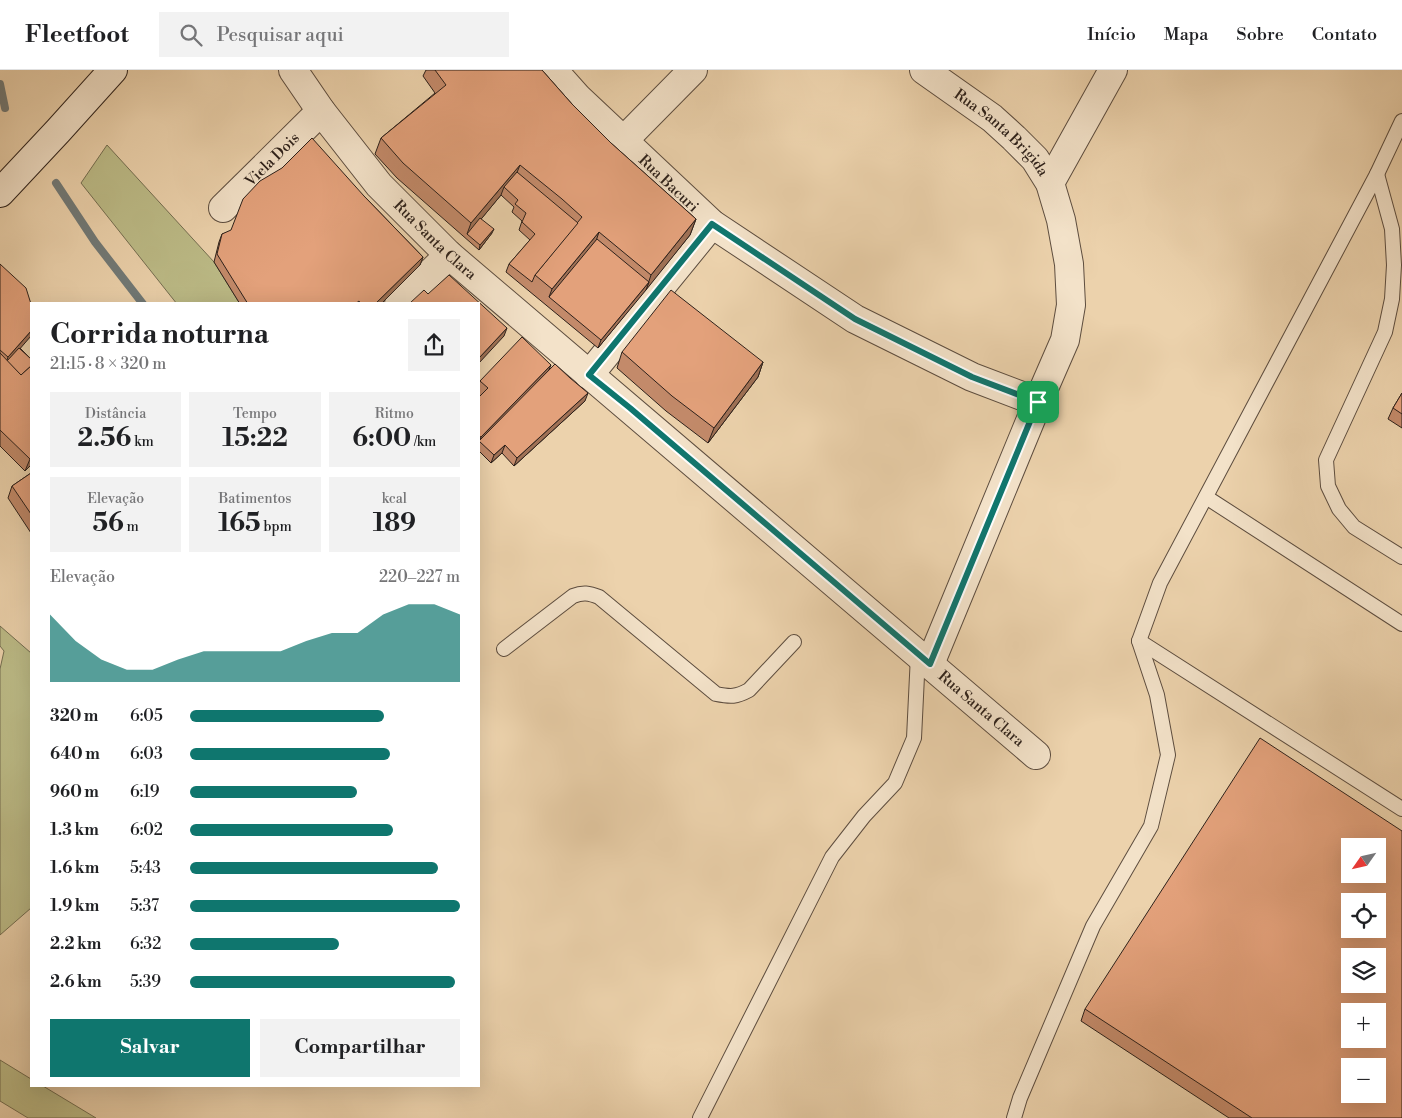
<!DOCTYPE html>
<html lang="pt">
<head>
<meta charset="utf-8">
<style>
  :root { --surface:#fff; --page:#f2f2f2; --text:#202124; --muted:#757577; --line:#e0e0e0; --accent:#0f766e }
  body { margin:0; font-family:"Libre Bodoni",serif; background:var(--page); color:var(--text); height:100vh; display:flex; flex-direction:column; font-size:19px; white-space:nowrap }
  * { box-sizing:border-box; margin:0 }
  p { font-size:16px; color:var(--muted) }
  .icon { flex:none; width:28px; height:28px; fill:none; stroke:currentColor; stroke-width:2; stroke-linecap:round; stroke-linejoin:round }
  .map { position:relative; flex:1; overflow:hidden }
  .panel { position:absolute; left:30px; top:232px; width:450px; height:785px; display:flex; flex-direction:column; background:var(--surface); border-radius:0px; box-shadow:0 5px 20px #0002 }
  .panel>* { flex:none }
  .needle { width:32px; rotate:236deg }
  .fabs { position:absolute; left:1341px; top:768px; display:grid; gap:10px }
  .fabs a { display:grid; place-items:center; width:45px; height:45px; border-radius:0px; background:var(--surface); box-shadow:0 5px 20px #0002; font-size:25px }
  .pin { position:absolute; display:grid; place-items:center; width:42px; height:42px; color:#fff; margin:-21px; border-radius:10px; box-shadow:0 2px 8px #0006 }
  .round { display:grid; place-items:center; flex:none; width:52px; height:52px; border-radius:0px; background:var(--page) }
  .summary { display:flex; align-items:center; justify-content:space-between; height:85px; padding:0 20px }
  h1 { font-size:28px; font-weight:700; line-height:38px }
  .stats { display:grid; grid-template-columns:repeat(3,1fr); gap:8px; height:85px; padding:5px 20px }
  .stats div { display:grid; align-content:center; border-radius:0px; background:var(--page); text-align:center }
  .stats b { font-size:25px; font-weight:700 }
  .stats small { font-size:14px; font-weight:400 }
  .stats p { font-size:14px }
  .chart { height:140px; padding:10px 20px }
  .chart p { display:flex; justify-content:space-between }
  .chart svg { width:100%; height:90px; margin-top:5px; fill:var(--accent); opacity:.7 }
  .cta { display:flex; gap:10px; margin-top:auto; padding:10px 20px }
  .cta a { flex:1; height:58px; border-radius:0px; background:var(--accent); color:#fff; font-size:20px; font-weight:700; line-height:58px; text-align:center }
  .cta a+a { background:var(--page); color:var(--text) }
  ul { padding:0 20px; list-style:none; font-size:16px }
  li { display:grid; grid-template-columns:80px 60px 1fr; align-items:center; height:38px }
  li i { height:12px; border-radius:6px; background:var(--accent) }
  header { display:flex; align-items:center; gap:30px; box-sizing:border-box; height:70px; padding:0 25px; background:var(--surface); border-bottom:1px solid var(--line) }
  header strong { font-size:24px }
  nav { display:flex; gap:28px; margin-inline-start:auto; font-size:18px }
  .search { width:350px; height:45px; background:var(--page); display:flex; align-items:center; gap:12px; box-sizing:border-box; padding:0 18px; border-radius:0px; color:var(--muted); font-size:19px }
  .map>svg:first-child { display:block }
</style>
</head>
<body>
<header>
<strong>Fleetfoot</strong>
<div class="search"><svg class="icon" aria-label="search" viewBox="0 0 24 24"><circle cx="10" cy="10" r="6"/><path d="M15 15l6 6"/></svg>Pesquisar aqui</div>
<nav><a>Início</a><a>Mapa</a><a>Sobre</a><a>Contato</a></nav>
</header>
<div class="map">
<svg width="1402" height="1048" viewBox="0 0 1402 1048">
  <rect width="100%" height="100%" fill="#ecd2ac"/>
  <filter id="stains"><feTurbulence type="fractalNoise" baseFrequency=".004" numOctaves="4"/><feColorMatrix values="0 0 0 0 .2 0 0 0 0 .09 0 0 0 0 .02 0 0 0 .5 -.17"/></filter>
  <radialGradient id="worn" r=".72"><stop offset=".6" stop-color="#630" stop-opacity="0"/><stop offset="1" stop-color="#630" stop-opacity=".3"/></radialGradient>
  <g fill="#bcbb87" stroke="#746e51">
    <polygon points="107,75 214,192 240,234 177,234 81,113"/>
    <polygon points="0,556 31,583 31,838 0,865 0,599 4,581 0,576"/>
    <polygon points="0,990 31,1009 31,1016 43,1016 96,1048 28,1048 0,1031"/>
  </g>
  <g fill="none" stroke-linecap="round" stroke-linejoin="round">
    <g stroke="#717a78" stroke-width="8">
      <polyline points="0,14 5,38"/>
      <polyline points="56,113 95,172 143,234"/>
    </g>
    <defs>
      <g id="lane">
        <polyline points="1377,104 1392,159 1394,195 1392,229 1385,262 1326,390 1328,416 1339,439 1354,457 1402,487"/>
        <polyline points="1206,427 1402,554"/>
        <polyline points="1139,571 1402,739"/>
        <path d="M504 579 573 526C583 522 589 523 599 527L716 624C731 627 736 627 749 620L794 572"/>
        <polyline points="700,1048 832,787 864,746 895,713 914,668 918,585"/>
        <polyline points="1014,1048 1020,1028 1093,856 1151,756 1168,685 1157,625 1139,571 1160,513 1377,104 1402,51"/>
      </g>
      <g id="street">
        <path id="s1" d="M293 0 321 41 379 115 449 185 1036 685"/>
        <path id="s2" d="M553 0 578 28 712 154 855 249 972 307 1038 332"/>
        <path id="s3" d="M924 0 992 48 1014 68 1035 89 1050 113 1061 150 1069 194 1071 235 1065 270 1038 332 930 594"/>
        <polyline points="623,71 693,0"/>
        <polyline points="1050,113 1113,0"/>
        <path id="s4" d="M223 138 321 41"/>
        <polyline points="399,234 449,185"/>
        <polyline points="589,305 712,154"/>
      </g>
      <polyline id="secondary" points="0,123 58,61 113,0"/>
    </defs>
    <use href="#lane" stroke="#5d4d3f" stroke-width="16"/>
    <use href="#street" stroke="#5d4d3f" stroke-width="30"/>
    <use href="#secondary" stroke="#2d211b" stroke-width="30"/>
    <use href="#lane" stroke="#f3e2c9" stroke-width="14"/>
    <use href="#street" stroke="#f3e2c9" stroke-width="28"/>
    <use href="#secondary" stroke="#f3e2c9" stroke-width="28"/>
  </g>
  <g fill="#c38a6a" stroke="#2d211b">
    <polygon points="426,0 542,0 572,34 611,73 696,149 690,165 598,278 506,202 509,194 530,170 519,160 522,151 512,142 514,137 501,125 481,149 492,163 479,180 397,108 375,84 381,68 435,23 423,6"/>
    <polygon points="364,126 423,187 420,195 381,234 240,234 214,192 219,172 222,164"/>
    <polygon points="0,194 20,278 31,289 31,395 25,401 0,376"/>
    <polygon points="622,282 763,292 758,307 708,373 666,341 617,298"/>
    <polygon points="548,300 585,331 514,396 502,383 491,393 479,381 479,315 480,311"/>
    <polygon points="1402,323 1402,358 1388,349 1393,338"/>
    <polygon points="31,403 31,463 8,428 12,416"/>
    <polygon points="1085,939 1402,1048 1229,1048 1081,951"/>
  </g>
  <g fill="#9f7156" stroke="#2d211b">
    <polygon points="520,95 514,110 504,117 501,125 468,165 467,164 471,153"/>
    <polygon points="696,149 690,165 646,220 651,205"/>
    <polygon points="494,159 492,163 479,180 480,175"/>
    <polygon points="599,162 594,177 549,227 552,219"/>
    <polygon points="423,187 420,195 381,234 375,234"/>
    <polygon points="649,212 646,220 598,278 601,270"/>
    <polygon points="507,258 504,266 479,293 479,288"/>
    <polygon points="31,261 31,266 5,296 8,287"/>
    <polygon points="763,292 758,307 708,373 714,358"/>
    <polygon points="551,295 546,307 479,372 481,367"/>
    <polygon points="588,323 585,331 514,396 517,388"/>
    <polygon points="505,375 502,383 491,393 494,385"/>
    <polygon points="31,387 31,395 25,401 30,389"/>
  </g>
  <g fill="#e3a17b" stroke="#2d211b" fill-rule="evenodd">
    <polygon points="435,0 542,0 572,34 611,73 696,149 651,205 599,162 552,219 535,205 582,147 562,129 520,95 471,153 403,93 381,68 446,15"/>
    <polygon points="312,68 364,126 423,187 375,234 361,234 359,231 355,234 248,234 217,184 222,164 231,160 243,129 260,111 282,98"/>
    <polygon points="517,102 578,153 535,205 532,212 509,194 535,164 522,152 526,143 515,134 518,130 504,117"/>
    <polygon points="480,148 494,159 480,175 467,164"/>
    <polygon points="597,169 649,212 601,270 549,227"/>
    <polygon points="0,194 26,218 31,234 31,261 8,287 0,280"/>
    <polygon points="449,205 507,258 479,288 479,234 411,234 410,233 424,220 428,224"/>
    <polygon points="671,220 763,292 714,358 672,326 622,282"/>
    <polygon points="522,267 551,295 481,367 479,366 479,327 488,318 480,311"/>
    <polygon points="19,278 31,289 31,296 21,305 7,291"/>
    <polygon points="0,283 21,305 31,296 31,387 30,389 0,360"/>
    <polygon points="555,294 570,308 588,323 517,388 505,375 494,385 479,371"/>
    <polygon points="1402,323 1402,344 1393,338"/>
    <polygon points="31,403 31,444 12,416"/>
    <path d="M1260 668 1402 761V1048H1252L1085 939ZM1350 776H1378V804H1350ZM1350 831H1378V859H1350ZM1350 886H1378V914H1350ZM1350 941H1378V969H1350ZM1350 996H1378V1024H1350Z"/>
  </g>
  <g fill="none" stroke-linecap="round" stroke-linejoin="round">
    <defs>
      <polygon id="route" points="712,154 855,249 972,307 1038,332 930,594 630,338 589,305"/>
    </defs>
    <use href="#route" stroke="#fff" stroke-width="10"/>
    <use href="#route" stroke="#0f766e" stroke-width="6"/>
  </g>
  <g text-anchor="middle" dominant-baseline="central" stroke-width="5" stroke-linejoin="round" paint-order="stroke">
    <g font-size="15" fill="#2d211b" stroke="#f3e2c9">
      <text stroke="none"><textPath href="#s3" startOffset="100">Rua Santa Brigida</textPath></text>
      <text stroke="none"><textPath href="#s4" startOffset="69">Viela Dois</textPath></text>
      <text stroke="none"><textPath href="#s2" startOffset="162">Rua Bacuri</textPath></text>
      <text stroke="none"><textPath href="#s1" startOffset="222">Rua Santa Clara</textPath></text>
      <text stroke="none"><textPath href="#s1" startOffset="942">Rua Santa Clara</textPath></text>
    </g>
  </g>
  <rect width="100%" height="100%" filter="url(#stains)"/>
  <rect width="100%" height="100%" fill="url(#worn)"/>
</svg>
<div class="fabs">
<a><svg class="needle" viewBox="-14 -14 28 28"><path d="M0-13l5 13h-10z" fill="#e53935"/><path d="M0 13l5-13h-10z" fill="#757577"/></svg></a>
<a><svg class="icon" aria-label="locate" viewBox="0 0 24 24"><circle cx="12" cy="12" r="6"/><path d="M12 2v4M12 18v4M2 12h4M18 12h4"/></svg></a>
<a><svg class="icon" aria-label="layers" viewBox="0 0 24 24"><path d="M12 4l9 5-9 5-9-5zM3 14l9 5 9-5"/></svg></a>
<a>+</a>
<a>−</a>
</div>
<div class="pin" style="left:1038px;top:332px;background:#1e9e55"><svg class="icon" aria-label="arrive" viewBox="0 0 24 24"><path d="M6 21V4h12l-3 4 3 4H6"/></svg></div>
<section class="panel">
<div class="summary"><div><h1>Corrida noturna</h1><p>21:15 · 8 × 320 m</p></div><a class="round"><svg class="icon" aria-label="share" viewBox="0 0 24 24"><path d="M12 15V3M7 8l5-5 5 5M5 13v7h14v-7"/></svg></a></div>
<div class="stats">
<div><p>Distância</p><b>2.56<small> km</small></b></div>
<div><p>Tempo</p><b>15:22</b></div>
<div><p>Ritmo</p><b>6:00<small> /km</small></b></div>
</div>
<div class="stats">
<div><p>Elevação</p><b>56<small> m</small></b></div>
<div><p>Batimentos</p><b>165<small> bpm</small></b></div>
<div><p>kcal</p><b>189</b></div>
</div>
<div class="chart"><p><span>Elevação</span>220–227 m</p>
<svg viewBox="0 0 160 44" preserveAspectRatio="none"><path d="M0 44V11L10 24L20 33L30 38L40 38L50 33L60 29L70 29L80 29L90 29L100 24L110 20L120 20L130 11L140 6L150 6L160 11V44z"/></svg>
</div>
<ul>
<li><b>320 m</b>6:05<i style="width:72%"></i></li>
<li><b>640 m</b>6:03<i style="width:74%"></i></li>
<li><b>960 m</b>6:19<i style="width:62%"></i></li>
<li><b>1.3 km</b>6:02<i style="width:75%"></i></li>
<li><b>1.6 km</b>5:43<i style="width:92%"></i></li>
<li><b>1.9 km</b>5:37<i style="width:100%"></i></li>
<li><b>2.2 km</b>6:32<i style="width:55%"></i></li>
<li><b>2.6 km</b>5:39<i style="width:98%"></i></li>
</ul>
<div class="cta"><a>Salvar</a><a>Compartilhar</a></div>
</section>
</div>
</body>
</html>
